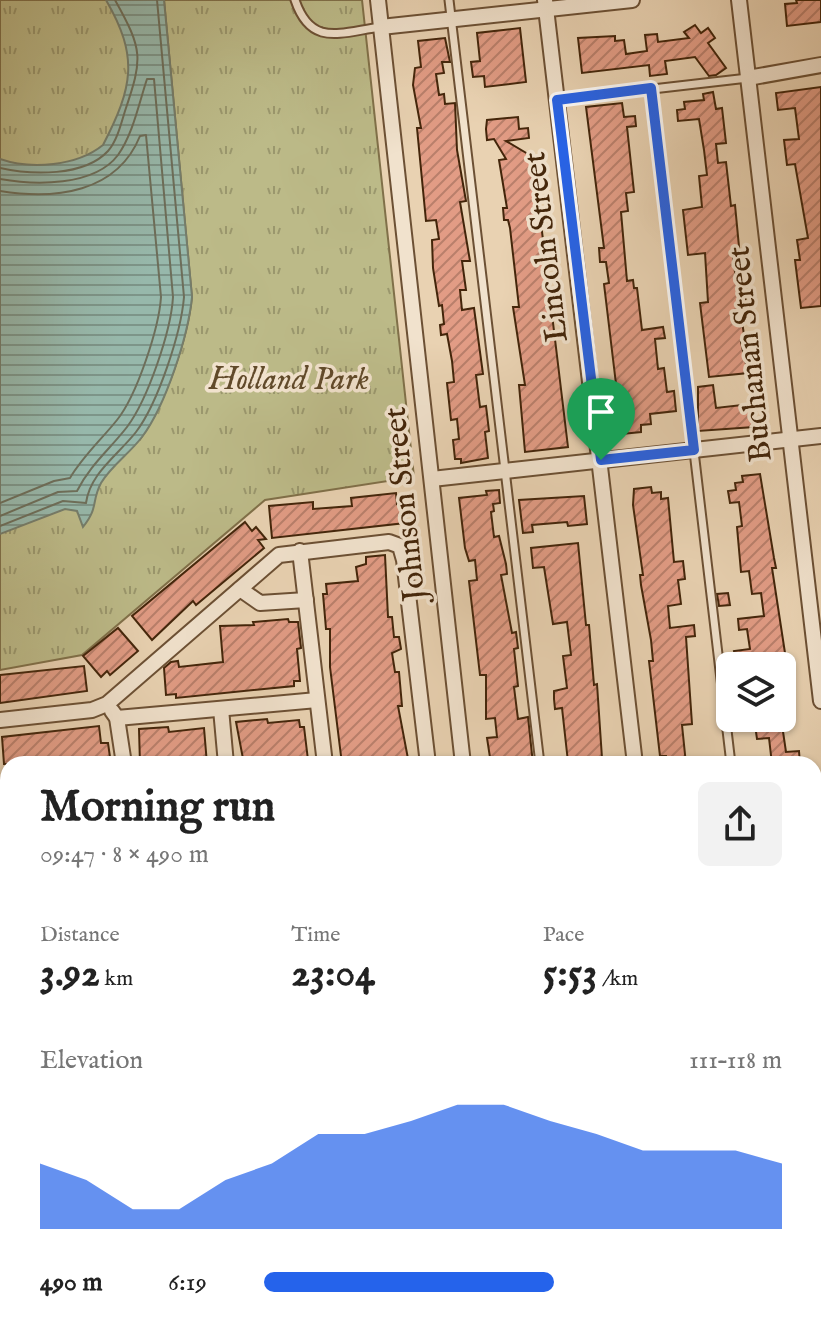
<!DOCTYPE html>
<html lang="en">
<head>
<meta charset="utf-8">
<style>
  :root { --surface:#fff; --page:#f2f2f2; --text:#222; --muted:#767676; --accent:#2563eb }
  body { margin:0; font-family:"IM FELL English",serif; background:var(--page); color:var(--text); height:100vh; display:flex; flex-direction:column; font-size:30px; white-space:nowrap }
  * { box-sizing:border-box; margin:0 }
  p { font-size:26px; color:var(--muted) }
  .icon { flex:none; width:44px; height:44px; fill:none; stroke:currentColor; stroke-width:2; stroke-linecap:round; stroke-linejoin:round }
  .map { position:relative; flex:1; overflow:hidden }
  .drawer { position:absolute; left:0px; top:756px; width:822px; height:574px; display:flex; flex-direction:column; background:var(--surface); border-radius:24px 24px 0 0; box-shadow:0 2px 6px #0004 }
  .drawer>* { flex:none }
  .tools { position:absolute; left:716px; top:652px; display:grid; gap:16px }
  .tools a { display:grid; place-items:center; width:80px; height:80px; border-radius:12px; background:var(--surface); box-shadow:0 2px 6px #0004; font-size:40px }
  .pin { position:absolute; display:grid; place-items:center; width:68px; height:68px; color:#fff; margin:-82px -34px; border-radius:50% 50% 50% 0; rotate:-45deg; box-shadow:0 0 8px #0007 }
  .pin .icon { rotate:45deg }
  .round { display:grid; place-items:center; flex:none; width:84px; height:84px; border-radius:12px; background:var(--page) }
  .head { display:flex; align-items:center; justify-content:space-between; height:136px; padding:0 40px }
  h1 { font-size:44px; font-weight:700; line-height:60px }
  .metrics { display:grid; grid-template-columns:repeat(3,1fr); gap:12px; height:136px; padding:8px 40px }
  .metrics div { display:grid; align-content:center }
  .metrics b { font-size:40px; font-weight:700 }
  .metrics small { font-size:22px; font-weight:400 }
  .metrics p { font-size:22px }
  .chart { height:224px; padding:16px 40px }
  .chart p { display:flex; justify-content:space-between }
  .chart svg { width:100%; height:144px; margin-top:8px; fill:var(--accent); opacity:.7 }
  ul { padding:0 40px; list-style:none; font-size:26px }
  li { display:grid; grid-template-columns:128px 96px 1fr; align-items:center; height:60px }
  li i { height:20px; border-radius:10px; background:var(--accent) }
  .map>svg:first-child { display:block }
</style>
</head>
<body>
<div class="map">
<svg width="821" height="1329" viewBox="0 0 821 1329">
  <defs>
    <pattern id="park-tufts" width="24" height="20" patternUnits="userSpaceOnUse" patternTransform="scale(2)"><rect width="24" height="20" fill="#bcba88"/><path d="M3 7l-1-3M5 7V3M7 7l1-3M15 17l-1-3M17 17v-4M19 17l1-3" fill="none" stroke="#9a976d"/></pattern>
    <pattern id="water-rules" width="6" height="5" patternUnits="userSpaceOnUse" patternTransform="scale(2)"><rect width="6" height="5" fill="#97b8ab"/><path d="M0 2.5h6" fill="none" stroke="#7d9589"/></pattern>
    <pattern id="building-hatch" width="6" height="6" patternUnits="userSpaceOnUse" patternTransform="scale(2)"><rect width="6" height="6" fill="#e29c85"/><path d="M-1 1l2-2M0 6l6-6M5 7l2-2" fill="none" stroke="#b97f6b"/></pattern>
  </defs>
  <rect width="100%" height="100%" fill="#e9d2b2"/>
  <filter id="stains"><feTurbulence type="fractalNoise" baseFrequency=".0025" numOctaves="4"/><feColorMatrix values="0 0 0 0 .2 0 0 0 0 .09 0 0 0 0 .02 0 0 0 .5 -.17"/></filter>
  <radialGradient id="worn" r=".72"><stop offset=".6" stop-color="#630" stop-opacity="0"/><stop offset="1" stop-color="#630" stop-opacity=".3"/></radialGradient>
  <path fill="url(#park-tufts)" stroke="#807049" stroke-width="2" d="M0 0H154L141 438C165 404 188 339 192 297L164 0H362L414 477 265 500 82 655 0 670Z"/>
  <g fill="url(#water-rules)" stroke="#757d6b" stroke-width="2">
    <path d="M106 0H164L192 297C188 336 166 405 142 437 130 453 111 466 101 483 91 502 99 507 83 527L77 511 65 509 0 534V159C31 170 77 166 103 145 133 87 139 57 106 0Z"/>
    <rect x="13" y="1322" width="44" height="7"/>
    <polygon points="203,1322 249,1322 249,1329 204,1329"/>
    <polygon points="395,1322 439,1322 440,1329 396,1329"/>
  </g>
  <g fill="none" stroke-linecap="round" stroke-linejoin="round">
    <g stroke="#6d6e5a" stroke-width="2">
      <path d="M0 168C31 175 84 177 108 151 117 141 121 124 125 111 143 58 143 50 115 0"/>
      <path d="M0 179C34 185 94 187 118 155 133 134 139 103 147 79H154L173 297C171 331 148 399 127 427 110 449 90 465 77 491L58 492 0 516"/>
      <path d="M0 191C55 200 117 193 140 136L146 135 161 297C159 328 137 395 117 420 101 440 83 456 70 478L54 481 0 503"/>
      <path d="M0 526 63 501 86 503C90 473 118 455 136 432 158 403 181 333 184 297L157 0"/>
    </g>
  </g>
  <g fill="url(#building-hatch)" stroke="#43250a" stroke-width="2">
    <polygon points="796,0 821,0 821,22 787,26 785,4 797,3"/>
    <polygon points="695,25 701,33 708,28 715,38 708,43 726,68 716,75 709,76 695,57 665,61 667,74 650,76 649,65 582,73 578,38 615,36 615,41 624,40 626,54 647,51 645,35 657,34 658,42 689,38 684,32"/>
    <polygon points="520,28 526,82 485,87 484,76 473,77 471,62 480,61 477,33"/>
    <polygon points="445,38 450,62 442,62 444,73 436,74 439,95 444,94 445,104 455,103 457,150 466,201 460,202 470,261 462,261 466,290 460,290 462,310 474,308 483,374 476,375 480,407 486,406 489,431 485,432 488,458 461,463 461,459 455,459 453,440 459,439 457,419 451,420 447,383 454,382 452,361 447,334 441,335 440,325 444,324 442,305 439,306 433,268 432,240 439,239 436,220 426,221 417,128 421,128 413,85 415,68 421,67 418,41"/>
    <polygon points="821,87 821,306 801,308 795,260 800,260 797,240 808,238 795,164 787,165 784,140 799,139 795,108 778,110 776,93"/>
    <polygon points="713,92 716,109 722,108 726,143 716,144 718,163 726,162 731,206 735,205 740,257 733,258 736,279 742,278 745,293 746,306 740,307 745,342 741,342 748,373 709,377 700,303 708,302 705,253 688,255 683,210 702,207 699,176 707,175 704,150 699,119 678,121 677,110 685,109 684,102 704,100 703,94"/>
    <polygon points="622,103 624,117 635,116 636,126 627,127 634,192 626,193 628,211 621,212 627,281 633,280 634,288 637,288 642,330 663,327 665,338 655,339 658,369 664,368 667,392 674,391 676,411 650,414 651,424 641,425 641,432 622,434 604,284 609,283 606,262 600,262 599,248 604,248 586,107"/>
    <polygon points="518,117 519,129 528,128 529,138 506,141 533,157 568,447 525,452 519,385 525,385 513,307 519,307 510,228 508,220 504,220 503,208 507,208 499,160 506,159 494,139 487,140 486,129 487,120"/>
    <polygon points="713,385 716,408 751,404 756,407 754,427 698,431 698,387"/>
    <polygon points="760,474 774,558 776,568 772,568 787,666 759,666 758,658 736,661 734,651 750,649 747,629 739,630 738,619 764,616 761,593 752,594 749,571 741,572 737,527 742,526 739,502 730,503 728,491 736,490 735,483 743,482 742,476"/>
    <polygon points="651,487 652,493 661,492 661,499 668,498 674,562 683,561 685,579 678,580 681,604 668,606 670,628 694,625 695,636 686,637 692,724 682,725 686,764 667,764 666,756 660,756 649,661 653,661 651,640 641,585 640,575 643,575 633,505 634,489"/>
    <polygon points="499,490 500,503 493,504 494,511 491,512 494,537 499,536 506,564 507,574 501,575 512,633 516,632 518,648 514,649 518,686 514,687 518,719 528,717 533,764 491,764 487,738 497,737 495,718 486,719 486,675 480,675 469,581 477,580 475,560 469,561 465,548 459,498 487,495 486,491"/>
    <polygon points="396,493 397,504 403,503 405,523 272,538 269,506 313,502 313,509 352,506 351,498"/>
    <polygon points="584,496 587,524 568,526 567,522 532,525 533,532 523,533 519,500"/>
    <polygon points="245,522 252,531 256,527 266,539 258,540 264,548 196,605 193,601 152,640 132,616"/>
    <polygon points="578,543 586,625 589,625 594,685 597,684 602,758 568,762 562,708 555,709 554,699 554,691 567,688 563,656 571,655 567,622 553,624 544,567 533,568 531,548"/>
    <polygon points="385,555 388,617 392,617 394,637 399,637 401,649 392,653 395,672 399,672 402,706 398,706 409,764 342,764 330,667 330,629 326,629 323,594 327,594 326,584 358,581 356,567 366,564 366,557"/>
    <polygon points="728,593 730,605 719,606 717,594"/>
    <polygon points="288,619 289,622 298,622 301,648 297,649 300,681 294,681 294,686 176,698 176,694 166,695 164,668 171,662 178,661 179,667 223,662 220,626 254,625 253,622"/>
    <polygon points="118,628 138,651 110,675 107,671 101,677 83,656"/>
    <polygon points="84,666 87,691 0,703 0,675"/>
    <polygon points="754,718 781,718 786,752 799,751 800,764 772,764 769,738 757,739"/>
    <polygon points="267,719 268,723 299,720 300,727 304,727 308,760 303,760 303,764 244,764 236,722"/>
    <polygon points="99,726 101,743 108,743 111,764 4,764 2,737"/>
    <polygon points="168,727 169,732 204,728 207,764 140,764 139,729"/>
  </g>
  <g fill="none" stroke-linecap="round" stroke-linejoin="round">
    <defs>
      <g id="service">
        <path d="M295 0C311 48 341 32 381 27"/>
        <polyline points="449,0 540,764"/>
        <polyline points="651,88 731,764"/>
        <polyline points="557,100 748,78"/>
        <polyline points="608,1322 608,1329"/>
        <polyline points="798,1322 799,1329"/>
      </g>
      <g id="minor">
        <polyline points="378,0 463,764"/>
        <polyline points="545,0 635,764"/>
        <polyline points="739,0 821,701"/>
        <polyline points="381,27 632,0"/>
        <polyline points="748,78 821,65"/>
        <polyline points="432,479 821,436"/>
        <polyline points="300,551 325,764"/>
        <polyline points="240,589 260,603 306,600"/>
        <polyline points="221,709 226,764"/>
        <polyline points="112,711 117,718 124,764"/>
        <polyline points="117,718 317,700"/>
        <polyline points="0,720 92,710 107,704 279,555 389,542 400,546 404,560 428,764"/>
        <polyline points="0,851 8,868"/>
        <polyline points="814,898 821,897"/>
        <polyline points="0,956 8,952"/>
        <polyline points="0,993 8,996"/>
        <polyline points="0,1183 8,1183"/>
        <polyline points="131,1322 132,1329"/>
        <polyline points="324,1322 325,1329"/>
        <polyline points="524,1322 525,1329"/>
        <polyline points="701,1322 702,1329"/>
      </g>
    </defs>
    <use href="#service" stroke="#6c5034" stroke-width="11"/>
    <use href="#minor" stroke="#6c5034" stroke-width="18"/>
    <use href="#service" stroke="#f1e2cd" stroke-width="7"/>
    <use href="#minor" stroke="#f1e2cd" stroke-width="14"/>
  </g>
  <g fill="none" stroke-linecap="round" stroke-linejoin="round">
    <defs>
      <polygon id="route" points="651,88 694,450 601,460 557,100"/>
    </defs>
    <use href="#route" stroke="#fff" stroke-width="16"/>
    <use href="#route" stroke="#2563eb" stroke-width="10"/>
  </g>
  <g text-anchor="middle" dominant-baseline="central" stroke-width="7" stroke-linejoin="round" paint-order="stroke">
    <g font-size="32" fill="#43250a" stroke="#f1e2cd">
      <text transform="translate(547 247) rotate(-97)">Lincoln Street</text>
      <text transform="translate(751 354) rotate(-96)">Buchanan Street</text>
      <text transform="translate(406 504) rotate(-96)">Johnson Street</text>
    </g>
    <g font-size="32" font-style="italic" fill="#614a2a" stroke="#f1e2cd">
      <text x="289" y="380">Holland Park</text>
    </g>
  </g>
  <rect width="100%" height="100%" filter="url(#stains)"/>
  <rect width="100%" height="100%" fill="url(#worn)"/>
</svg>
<div class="tools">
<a><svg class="icon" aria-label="layers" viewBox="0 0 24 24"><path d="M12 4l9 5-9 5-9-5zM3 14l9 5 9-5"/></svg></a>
</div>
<div class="pin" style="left:601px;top:460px;background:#1e9e55"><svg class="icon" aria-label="arrive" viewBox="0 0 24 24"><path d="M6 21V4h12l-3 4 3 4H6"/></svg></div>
<section class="drawer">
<div class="head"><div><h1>Morning run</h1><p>09:47 · 8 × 490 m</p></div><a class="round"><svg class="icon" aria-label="share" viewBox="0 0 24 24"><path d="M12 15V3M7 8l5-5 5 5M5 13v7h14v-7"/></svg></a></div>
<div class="metrics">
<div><p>Distance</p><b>3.92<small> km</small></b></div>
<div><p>Time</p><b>23:04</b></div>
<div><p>Pace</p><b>5:53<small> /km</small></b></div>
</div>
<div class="chart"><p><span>Elevation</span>111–118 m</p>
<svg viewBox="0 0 160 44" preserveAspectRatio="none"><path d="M0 44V24L10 29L20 38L30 38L40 29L50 24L60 15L70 15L80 11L90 6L100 6L110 11L120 15L130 20L140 20L150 20L160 24V44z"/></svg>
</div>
<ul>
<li><b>490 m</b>6:19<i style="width:56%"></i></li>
</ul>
</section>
</div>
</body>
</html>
